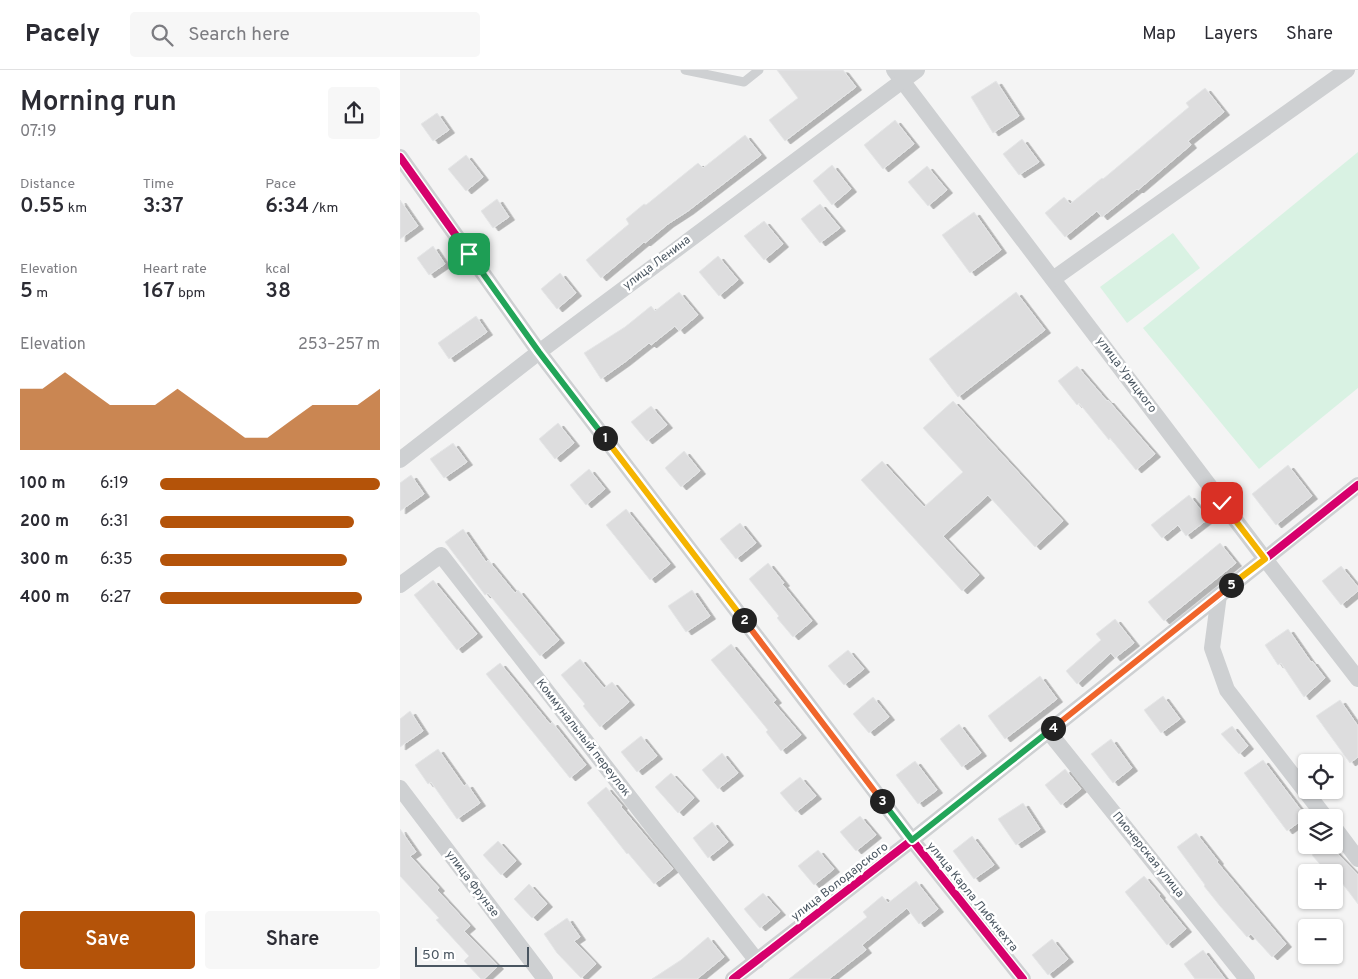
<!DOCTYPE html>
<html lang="en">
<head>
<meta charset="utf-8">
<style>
  :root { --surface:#fff; --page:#f7f7f7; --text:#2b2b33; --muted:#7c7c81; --line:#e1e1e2; --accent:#b45309 }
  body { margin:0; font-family:Overpass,sans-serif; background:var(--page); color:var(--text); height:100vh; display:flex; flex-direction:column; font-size:19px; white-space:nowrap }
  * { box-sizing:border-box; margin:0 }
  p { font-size:16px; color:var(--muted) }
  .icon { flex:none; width:28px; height:28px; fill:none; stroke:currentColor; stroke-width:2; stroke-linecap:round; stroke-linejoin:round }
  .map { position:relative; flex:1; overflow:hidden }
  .sheet { display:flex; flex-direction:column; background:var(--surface); width:400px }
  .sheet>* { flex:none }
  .buttons { position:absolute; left:898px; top:684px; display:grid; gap:10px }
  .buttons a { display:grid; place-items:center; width:45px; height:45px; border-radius:5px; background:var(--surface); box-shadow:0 1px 4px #0004; font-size:25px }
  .scale { position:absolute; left:15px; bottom:12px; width:114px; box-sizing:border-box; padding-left:5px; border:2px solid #4a5661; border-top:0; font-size:14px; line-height:18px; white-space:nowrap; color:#4a5661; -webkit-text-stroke:4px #fff; paint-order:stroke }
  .pin { position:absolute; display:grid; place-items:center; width:42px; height:42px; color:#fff; margin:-21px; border-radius:10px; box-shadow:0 2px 8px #0006 }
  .km { position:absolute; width:25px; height:25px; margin:-12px; border-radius:50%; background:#222; color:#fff; font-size:14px; line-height:25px; text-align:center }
  .round { display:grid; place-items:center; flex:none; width:52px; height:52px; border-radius:5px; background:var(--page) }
  .head { display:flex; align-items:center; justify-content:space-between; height:85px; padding:0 20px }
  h1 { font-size:28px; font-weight:600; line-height:38px }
  .figures { display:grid; grid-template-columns:repeat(3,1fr); gap:8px; height:85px; padding:5px 20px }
  .figures div { display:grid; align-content:center }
  .figures b { font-size:21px; font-weight:600 }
  .figures small { font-size:14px; font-weight:400 }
  .figures p { font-size:14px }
  .chart { height:140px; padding:10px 20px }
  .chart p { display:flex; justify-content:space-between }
  .chart svg { width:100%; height:90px; margin-top:5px; fill:var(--accent); opacity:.7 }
  .primary-button { display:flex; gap:10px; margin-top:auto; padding:10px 20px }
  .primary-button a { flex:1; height:58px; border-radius:5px; background:var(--accent); color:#fff; font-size:20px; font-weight:600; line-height:58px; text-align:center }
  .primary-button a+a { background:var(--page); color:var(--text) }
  ul { padding:0 20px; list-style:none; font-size:16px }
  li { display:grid; grid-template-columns:80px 60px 1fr; align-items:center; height:38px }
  li i { height:12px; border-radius:6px; background:var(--accent) }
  header { display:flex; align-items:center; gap:30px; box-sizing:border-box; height:70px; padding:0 25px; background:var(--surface); border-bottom:1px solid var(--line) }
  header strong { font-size:24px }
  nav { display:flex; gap:28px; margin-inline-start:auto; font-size:18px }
  .search { width:350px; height:45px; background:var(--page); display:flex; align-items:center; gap:12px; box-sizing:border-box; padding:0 18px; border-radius:5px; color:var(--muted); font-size:19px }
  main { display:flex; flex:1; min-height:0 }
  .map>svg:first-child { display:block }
</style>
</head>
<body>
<header>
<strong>Pacely</strong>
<div class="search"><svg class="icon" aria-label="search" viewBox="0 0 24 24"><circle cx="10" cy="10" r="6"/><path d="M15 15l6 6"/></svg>Search here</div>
<nav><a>Map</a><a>Layers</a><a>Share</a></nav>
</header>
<main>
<section class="sheet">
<div class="head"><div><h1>Morning run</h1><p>07:19</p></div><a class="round"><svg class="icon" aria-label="share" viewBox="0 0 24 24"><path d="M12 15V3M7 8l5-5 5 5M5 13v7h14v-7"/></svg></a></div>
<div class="figures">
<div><p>Distance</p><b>0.55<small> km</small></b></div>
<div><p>Time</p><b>3:37</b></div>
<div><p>Pace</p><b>6:34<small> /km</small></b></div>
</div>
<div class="figures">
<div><p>Elevation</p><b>5<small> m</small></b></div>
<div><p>Heart rate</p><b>167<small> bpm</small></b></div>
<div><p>kcal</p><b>38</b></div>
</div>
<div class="chart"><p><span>Elevation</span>253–257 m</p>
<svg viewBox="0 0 160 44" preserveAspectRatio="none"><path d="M0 44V14L10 14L20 6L30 14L40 22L50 22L60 22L70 14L80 22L90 30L100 38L110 38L120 30L130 22L140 22L150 22L160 14V44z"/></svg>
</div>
<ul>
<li><b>100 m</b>6:19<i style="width:100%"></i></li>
<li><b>200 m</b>6:31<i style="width:88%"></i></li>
<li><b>300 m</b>6:35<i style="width:85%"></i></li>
<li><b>400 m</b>6:27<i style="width:92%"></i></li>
</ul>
<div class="primary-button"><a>Save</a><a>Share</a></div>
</section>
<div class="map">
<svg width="958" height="909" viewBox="0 0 958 909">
  <defs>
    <filter id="shadow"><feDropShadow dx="5.5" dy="3" stdDeviation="0" flood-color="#0004"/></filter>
  </defs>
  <rect width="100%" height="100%" fill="#f4f4f4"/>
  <g fill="#d9f2e3">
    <polygon points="958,82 958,318 859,399 743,258"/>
    <polygon points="773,163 800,198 727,253 700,217"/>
  </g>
  <g fill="#ddddde" stroke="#e5e6e7" filter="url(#shadow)">
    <polygon points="377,0 443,0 456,17 385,71 369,50 398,28"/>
    <polygon points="596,11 619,46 593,63 571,27"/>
    <polygon points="805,18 824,42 788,71 791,75 738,120 737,119 702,147 697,141 665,167 645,143 664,127 670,134 702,108 703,109 789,37 786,33"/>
    <polygon points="37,43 49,60 33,71 21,54"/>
    <polygon points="495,50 514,74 483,99 464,75"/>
    <polygon points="345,65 361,85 288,141 268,154 245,173 244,172 201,208 186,190 229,154 226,149 244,134 246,135 298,93 303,98"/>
    <polygon points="622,69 639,92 619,105 603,84"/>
    <polygon points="66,85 83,107 66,121 48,99"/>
    <polygon points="432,95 451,119 432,135 413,111"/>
    <polygon points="527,96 547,120 528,136 508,112"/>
    <polygon points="97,129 109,147 93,158 81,141"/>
    <polygon points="0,130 18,156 0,169"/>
    <polygon points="420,134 440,158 420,173 401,149"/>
    <polygon points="574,142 601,180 570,203 542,165"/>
    <polygon points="364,151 383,174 364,190 344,166"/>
    <polygon points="33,176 45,194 29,205 17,188"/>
    <polygon points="318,186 338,210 319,226 299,202"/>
    <polygon points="160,203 176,223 157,239 141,219"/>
    <polygon points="279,222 298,245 279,261 275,256 251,275 249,273 225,292 201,309 184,283 225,257 251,236 255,241"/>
    <polygon points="616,222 645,260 558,327 529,289"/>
    <polygon points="76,246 87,262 49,289 38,273"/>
    <polygon points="677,296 707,331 708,330 755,384 736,400 710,368 709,370 679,333 677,335 658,311"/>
    <polygon points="553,331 663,451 635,477 588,425 543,466 579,505 562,521 461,410 482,391 524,437 563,402 523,358"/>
    <polygon points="251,336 267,355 247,371 231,352"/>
    <polygon points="158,353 174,373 155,389 139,369"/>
    <polygon points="53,373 67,392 44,408 30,389"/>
    <polygon points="284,381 300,401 281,417 265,398"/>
    <polygon points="888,395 912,426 876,455 852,424"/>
    <polygon points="189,399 205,419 186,435 170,415"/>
    <polygon points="11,405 24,424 0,441 0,413"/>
    <polygon points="789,425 808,449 786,466 778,455 762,468 751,455"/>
    <polygon points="226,439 270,494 250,510 206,455"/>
    <polygon points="340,453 356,473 336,489 320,469"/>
    <polygon points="63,459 86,492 88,490 115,523 118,520 159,570 140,586 88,523 85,525 45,472"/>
    <polygon points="820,473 836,493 764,551 748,532"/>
    <polygon points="368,493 384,513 382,514 412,551 393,567 377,548 379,546 349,509"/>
    <polygon points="941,496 958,517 958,521 941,535 922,511"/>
    <polygon points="33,510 77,564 57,580 14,525"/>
    <polygon points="292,520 310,546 286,562 268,536"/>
    <polygon points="715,549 734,573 715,588 711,583 677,614 666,601 701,570 696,564"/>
    <polygon points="888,559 911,592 912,591 925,608 904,627 881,593 878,595 865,575"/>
    <polygon points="331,574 376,630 373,632 401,665 381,681 366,662 368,660 311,590"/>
    <polygon points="448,580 464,599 444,615 428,596"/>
    <polygon points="180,589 204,618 212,612 229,632 200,657 183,636 185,634 161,605"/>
    <polygon points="100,593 150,654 152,652 186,695 170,708 86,604"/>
    <polygon points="640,606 657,629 605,669 588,646"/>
    <polygon points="763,626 780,649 761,663 744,640"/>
    <polygon points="473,627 489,647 469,663 453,644"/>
    <polygon points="940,630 958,656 958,687 950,693 916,646"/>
    <polygon points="10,641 23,661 0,677 0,649"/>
    <polygon points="559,654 581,683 562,697 540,669"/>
    <polygon points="832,656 848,676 839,684 821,664"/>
    <polygon points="241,666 257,686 237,702 221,682"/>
    <polygon points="711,669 732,698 713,713 691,684"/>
    <polygon points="38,679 64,716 67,714 80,733 57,749 31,712 28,714 15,695"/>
    <polygon points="322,683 338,703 318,719 302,700"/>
    <polygon points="863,690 906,747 887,761 844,703"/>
    <polygon points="515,691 537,720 518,734 496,705"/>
    <polygon points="665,699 681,719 661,735 645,715"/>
    <polygon points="271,703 294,728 278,743 255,717"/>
    <polygon points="400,707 416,726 396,742 380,723"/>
    <polygon points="206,717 222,736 221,737 273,799 254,814 228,783 227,784 187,733"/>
    <polygon points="623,733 640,759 616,775 598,749"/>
    <polygon points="460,746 476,765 456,781 440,762"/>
    <polygon points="312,752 328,772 308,788 293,768"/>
    <polygon points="0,759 16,782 10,786 39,818 37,820 70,856 64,861 98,896 84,909 81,909 64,891 69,886 36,850 39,848 0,806"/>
    <polygon points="796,763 818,791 817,792 886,874 872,887 851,864 847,867 820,836 804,816 805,815 777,777"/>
    <polygon points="572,766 594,795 574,809 553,781"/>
    <polygon points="98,771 116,791 101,805 83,785"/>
    <polygon points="924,775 929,775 958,805 958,834 929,796 925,800 912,785"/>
    <polygon points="418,780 434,799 414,815 398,796"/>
    <polygon points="744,806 760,825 759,826 786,859 767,875 725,822"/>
    <polygon points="516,811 538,839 519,854 507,838 462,875 466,880 429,909 389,909 467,847 463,842 482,826 488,833"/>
    <polygon points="129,814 147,834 132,848 114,829"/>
    <polygon points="363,823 380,842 360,858 344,839"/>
    <polygon points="167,848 180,867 174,871 196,894 181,908 157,883 144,864"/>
    <polygon points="308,867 324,887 297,909 252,909 281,890"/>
    <polygon points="652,869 668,889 648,905 632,885"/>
    <polygon points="803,880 825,909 795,909 784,894"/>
  </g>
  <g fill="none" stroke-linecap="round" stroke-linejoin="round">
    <polyline stroke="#ced0d2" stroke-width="9" points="285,0 344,12 359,0"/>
    <g stroke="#ced0d2" stroke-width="16">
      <polyline points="494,0 865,489 958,609"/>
      <polyline points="0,87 139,282 512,770 623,909"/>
      <polyline points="653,209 947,0"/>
      <polyline points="0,390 139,282 517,0"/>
      <polyline points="0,515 41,485 357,891"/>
      <polyline points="819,525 812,578 827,620 926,748"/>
      <polyline points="648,661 847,909"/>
      <polyline points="0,718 145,909"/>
      <polyline points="934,757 958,789"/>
      <polyline points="333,909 512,770 958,415"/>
    </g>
    <defs>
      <g id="cycleway">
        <polyline points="0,87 139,282 512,770 623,909"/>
        <polyline points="333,909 512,770 958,415"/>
      </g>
    </defs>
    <use href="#cycleway" stroke="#fff" stroke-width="11"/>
    <use href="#cycleway" stroke="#d6006c" stroke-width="8"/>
  </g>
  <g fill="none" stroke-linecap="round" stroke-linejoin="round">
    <defs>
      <polyline id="split-1" points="69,184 139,282 205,368"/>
      <polyline id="split-2" points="205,368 344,550"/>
      <polyline id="split-3" points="344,550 482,731"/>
      <polyline id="split-4" points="482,731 512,770 653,658"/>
      <polyline id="split-5" points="653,658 831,515"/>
      <polyline id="split-6" points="822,433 865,489 831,515"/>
    </defs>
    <use href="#split-1" stroke="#fff" stroke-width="10"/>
    <use href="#split-2" stroke="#fff" stroke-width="10"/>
    <use href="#split-3" stroke="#fff" stroke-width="10"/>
    <use href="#split-4" stroke="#fff" stroke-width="10"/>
    <use href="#split-5" stroke="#fff" stroke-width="10"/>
    <use href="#split-6" stroke="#fff" stroke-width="10"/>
    <use href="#split-1" stroke="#22a559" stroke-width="6"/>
    <use href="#split-2" stroke="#f5b400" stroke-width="6"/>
    <use href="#split-3" stroke="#f0652b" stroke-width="6"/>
    <use href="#split-4" stroke="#22a559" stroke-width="6"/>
    <use href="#split-5" stroke="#f0652b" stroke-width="6"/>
    <use href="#split-6" stroke="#f5b400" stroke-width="6"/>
  </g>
  <g text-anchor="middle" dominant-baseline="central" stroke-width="5" stroke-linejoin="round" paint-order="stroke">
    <g font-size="12" fill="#4a5661" stroke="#fff">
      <text transform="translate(257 193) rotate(-37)">улица Ленина</text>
      <text transform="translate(726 305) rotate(53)">улица Урицкого</text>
      <text transform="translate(183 668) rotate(52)">Коммунальный переулок</text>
      <text transform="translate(748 785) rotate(51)">Пионерская улица</text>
      <text transform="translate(440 812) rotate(-38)">улица Володарского</text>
      <text transform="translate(72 814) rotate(53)">улица Фрунзе</text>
      <text transform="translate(572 827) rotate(51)">улица Карла Либкнехта</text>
    </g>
  </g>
</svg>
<div class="buttons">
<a><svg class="icon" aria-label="locate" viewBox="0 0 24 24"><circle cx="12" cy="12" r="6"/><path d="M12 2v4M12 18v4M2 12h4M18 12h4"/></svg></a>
<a><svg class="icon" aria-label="layers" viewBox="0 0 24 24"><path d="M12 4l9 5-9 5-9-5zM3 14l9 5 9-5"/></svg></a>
<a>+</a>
<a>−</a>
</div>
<div class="scale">50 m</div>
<div class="pin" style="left:69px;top:184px;background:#1e9e55"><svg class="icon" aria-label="arrive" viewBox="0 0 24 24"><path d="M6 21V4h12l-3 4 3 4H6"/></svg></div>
<div class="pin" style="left:822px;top:433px;background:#d93025"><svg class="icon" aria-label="check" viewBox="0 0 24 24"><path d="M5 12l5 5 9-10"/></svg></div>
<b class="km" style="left:205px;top:368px">1</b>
<b class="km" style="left:344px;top:550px">2</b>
<b class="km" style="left:482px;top:731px">3</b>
<b class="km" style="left:653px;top:658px">4</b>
<b class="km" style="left:831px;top:515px">5</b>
</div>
</main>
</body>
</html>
